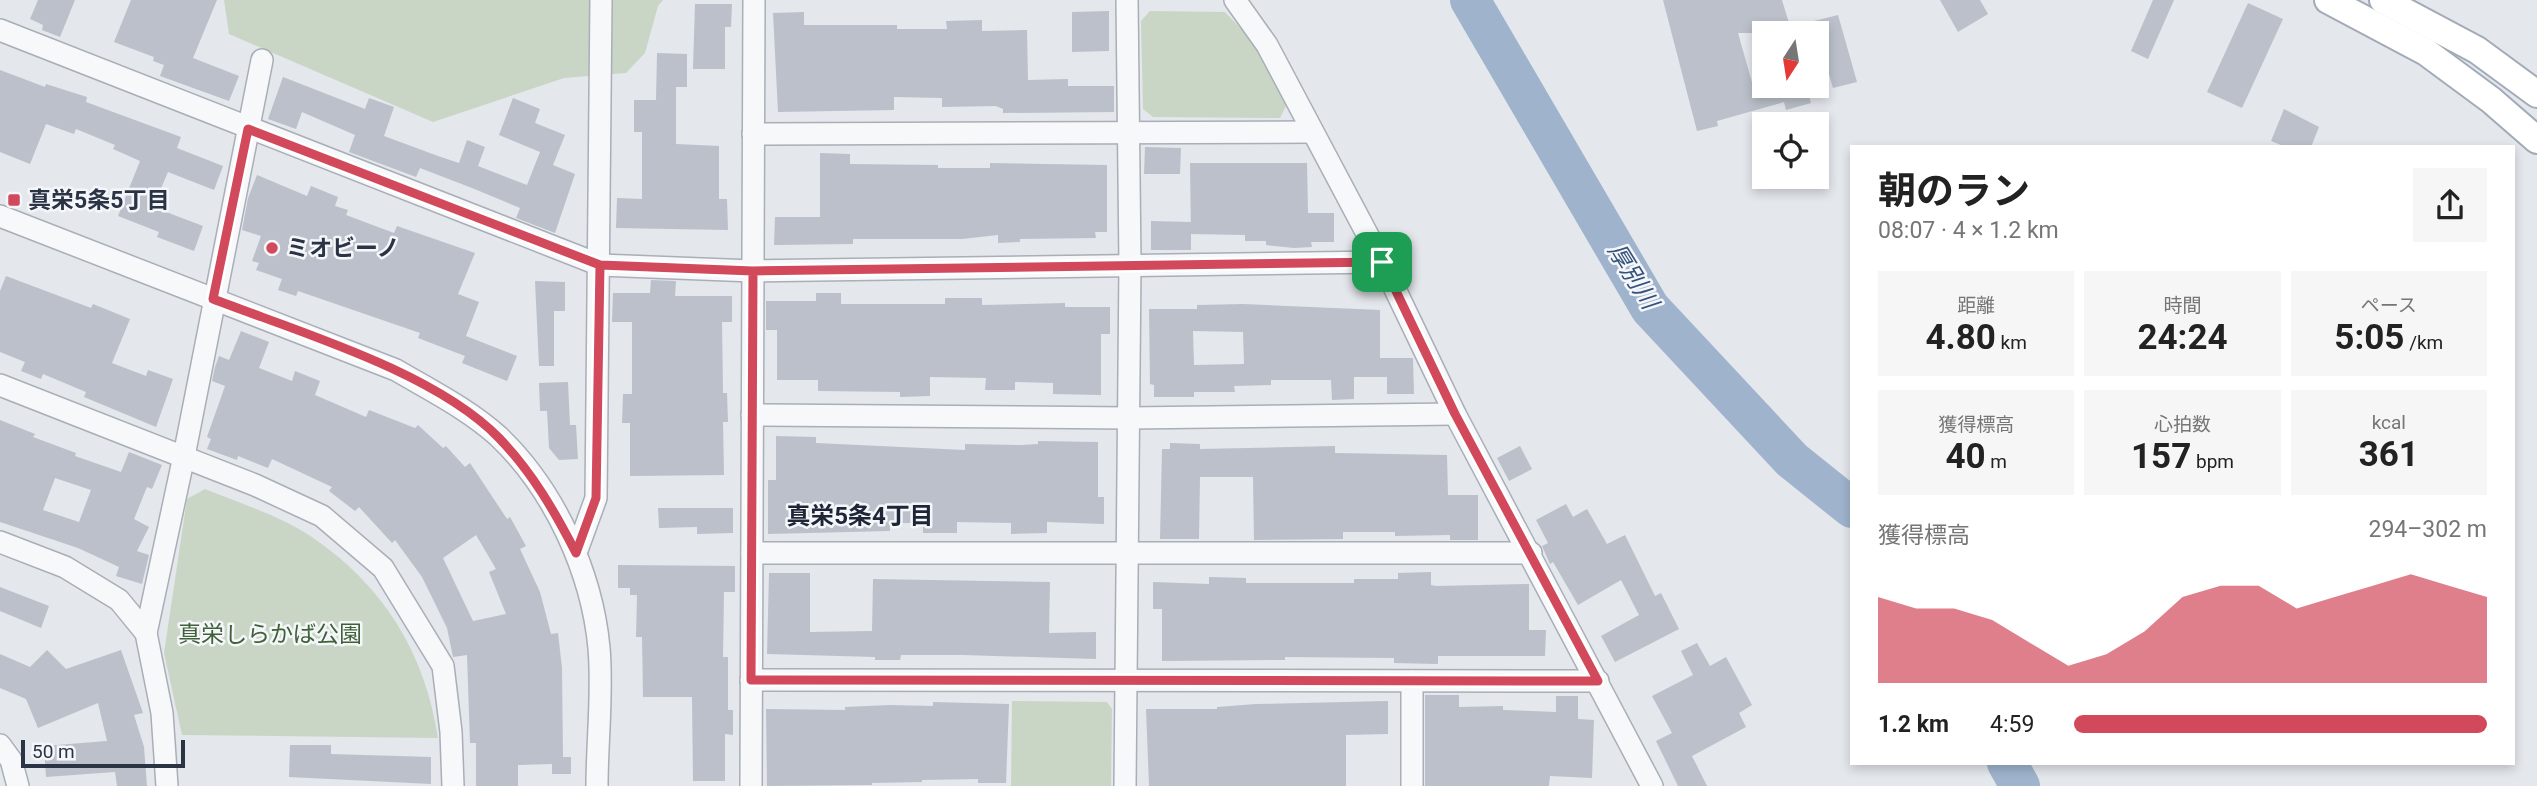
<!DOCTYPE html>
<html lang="ja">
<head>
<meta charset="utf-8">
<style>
  :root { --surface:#fff; --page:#f6f6f6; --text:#222; --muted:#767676; --accent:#d1495b }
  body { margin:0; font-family:Roboto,"Noto Sans JP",sans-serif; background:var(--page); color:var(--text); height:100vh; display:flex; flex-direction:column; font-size:26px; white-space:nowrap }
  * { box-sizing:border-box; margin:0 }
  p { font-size:23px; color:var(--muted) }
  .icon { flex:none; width:38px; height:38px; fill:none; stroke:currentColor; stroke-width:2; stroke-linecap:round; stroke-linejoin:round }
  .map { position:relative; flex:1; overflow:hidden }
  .panel { position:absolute; left:1850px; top:145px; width:665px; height:620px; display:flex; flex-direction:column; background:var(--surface); border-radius:0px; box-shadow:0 4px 10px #0003 }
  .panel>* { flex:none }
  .needle { width:46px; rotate:192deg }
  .buttons { position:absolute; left:1752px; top:21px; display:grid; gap:14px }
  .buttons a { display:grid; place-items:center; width:77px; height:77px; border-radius:0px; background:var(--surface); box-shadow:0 4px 10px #0003; font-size:35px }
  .scale { position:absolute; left:21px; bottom:18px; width:164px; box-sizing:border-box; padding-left:7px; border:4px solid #2b3445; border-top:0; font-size:19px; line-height:24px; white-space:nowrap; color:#2b3445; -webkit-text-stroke:5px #f4f6f9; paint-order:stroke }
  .pin { position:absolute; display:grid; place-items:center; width:60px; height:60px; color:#fff; margin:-30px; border-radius:14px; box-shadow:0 4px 10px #0006 }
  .round { display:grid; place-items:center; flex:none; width:74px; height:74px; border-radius:0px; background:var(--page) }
  .summary { display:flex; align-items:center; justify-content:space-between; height:119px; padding:0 28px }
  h1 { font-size:38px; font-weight:700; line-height:52px }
  .stats { display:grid; grid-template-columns:repeat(3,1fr); gap:10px; height:119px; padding:7px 28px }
  .stats div { display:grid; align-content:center; border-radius:0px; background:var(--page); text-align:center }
  .stats b { font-size:35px; font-weight:700 }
  .stats small { font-size:19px; font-weight:400 }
  .stats p { font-size:19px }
  .chart { height:196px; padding:14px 28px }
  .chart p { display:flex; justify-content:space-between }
  .chart svg { width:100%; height:126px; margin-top:7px; fill:var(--accent); opacity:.7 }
  ul { padding:0 28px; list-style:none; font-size:23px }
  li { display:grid; grid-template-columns:112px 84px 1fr; align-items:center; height:52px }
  li i { height:18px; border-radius:9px; background:var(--accent) }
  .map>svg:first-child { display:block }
</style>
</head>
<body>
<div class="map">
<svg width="2537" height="786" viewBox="0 0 2537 786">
  <rect width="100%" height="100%" fill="#e4e7ec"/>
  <g fill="#c9d6c5">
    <polygon points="224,0 663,0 658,6 645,53 626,73 564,78 433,122 229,34"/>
    <polygon points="1150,11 1225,12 1260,49 1288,102 1280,118 1153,117 1143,109 1141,21"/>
    <path d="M205 489C240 503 280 516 312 537 384 586 425 653 438 738L182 735 164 653 187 499Z"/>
    <polygon points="1012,701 1107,702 1112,709 1111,786 1011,786"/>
  </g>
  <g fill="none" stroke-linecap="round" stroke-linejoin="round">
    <g stroke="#9fb4cc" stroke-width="40">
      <polyline points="1470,0 1650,308 1792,460 1852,508"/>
      <polyline points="2007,763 2020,786"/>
    </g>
  </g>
  <g fill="#bbc0ca" fill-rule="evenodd">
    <polygon points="38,0 75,0 60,37 42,30 43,25 30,19"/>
    <polygon points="131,0 217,0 193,58 239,76 229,101 160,76 164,65 153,61 154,57 114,42"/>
    <polygon points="1663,0 1782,0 1792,33 1738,33 1753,86 1823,86 1823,91 1809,95 1811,103 1786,110 1784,102 1717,121 1718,126 1697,131"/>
    <polygon points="1940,0 1980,0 1988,14 1958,32"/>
    <polygon points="2153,0 2174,0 2148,59 2131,51"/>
    <polygon points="2248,3 2283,19 2242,108 2207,92"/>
    <polygon points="695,4 732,4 731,27 725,27 725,69 693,69"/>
    <polygon points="1109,11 1109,51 1072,52 1072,12"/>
    <polygon points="804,12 804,25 897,25 897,29 947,29 946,21 982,20 982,31 1027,30 1028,80 1068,79 1068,86 1114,86 1114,112 1003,113 1003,109 996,106 942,107 942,98 894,97 894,110 778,112 773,13"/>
    <polygon points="1838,15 1857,82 1833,88 1814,21"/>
    <polygon points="657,53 687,54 687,87 676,87 676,144 719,146 719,199 727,199 728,230 616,228 617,198 642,199 642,132 634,132 634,100 656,100"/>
    <polygon points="0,70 45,87 46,84 87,97 86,102 181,137 177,148 223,166 214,190 168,172 153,207 203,226 194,251 157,237 159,232 118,216 140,161 113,149 115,145 76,129 74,134 46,124 30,164 0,152"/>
    <polygon points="283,77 365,109 369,98 394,107 384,136 438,156 459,163 467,140 485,147 478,166 527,185 540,152 499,135 513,98 540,109 535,123 565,135 553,165 575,174 555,233 516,218 520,208 472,188 420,168 416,177 349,152 355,135 302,112 296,129 268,119"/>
    <polygon points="2284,109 2319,127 2311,147 2286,147 2271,141"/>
    <polygon points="1145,147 1181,148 1180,174 1144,174"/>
    <polygon points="820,153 850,154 850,164 938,165 938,168 990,168 990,163 1107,165 1107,232 1095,232 1096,238 1020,239 1020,242 998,243 998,235 962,239 853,239 853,244 774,245 775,217 820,217"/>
    <polygon points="1190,163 1307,163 1308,213 1334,213 1334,242 1311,242 1312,247 1294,248 1266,245 1266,241 1245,241 1245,235 1191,234"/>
    <polygon points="257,175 307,196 311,186 338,197 335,206 348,210 346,215 394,233 397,226 475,253 458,294 479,302 466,336 517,356 507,381 462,363 465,356 418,338 420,333 298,291 296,296 278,290 282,279 256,270 259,263 252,261 261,236 242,230 248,198"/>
    <polygon points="1151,221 1191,222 1191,250 1151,250"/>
    <polygon points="6,276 91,308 93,304 130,319 112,363 146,376 148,370 173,379 156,427 84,397 86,392 43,374 41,379 21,371 25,362 0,352 0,291"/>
    <polygon points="651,280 676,281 675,296 732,296 732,322 722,322 723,393 727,393 728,422 723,422 724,475 630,476 630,423 622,423 623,394 632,394 632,322 612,322 613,293 650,293"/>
    <polygon points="535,281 565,282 565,311 554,311 554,366 539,366"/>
    <polygon points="816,293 841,293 841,304 945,304 945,298 982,298 982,305 1065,303 1065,307 1110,307 1110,334 1101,334 1101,395 1053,394 1053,383 1015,382 1015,390 985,390 986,378 930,377 930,396 900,397 900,392 818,391 818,380 777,380 777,330 766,330 766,301 816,301"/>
    <path d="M1243 304 1380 310V358H1413L1414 394H1387V377H1354V399L1332 400 1331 380H1271V385L1234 386 1235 392H1194V397H1154V385L1150 384 1149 309H1197V305ZM1193 331 1243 332 1244 364 1194 365Z"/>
    <path d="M241 331 269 342 259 368 292 381 295 371 320 381 315 395 366 417 369 410 415 428 418 425 443 448 446 446 465 467 470 463 507 519 510 517 526 546 520 549 540 592 551 634 558 633 562 668 563 757H571V774H552V764L518 765V786H476V743H470L467 655 453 657 447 628 422 577 395 540 392 543 359 507 355 511 329 491 332 487 272 459 268 468 238 456 237 460 207 449 211 439 207 437 225 386 212 381 215 367 219 356 229 360ZM476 535 496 569 489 572 506 614 473 621 443 558Z"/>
    <polygon points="568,382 570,425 576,425 578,459 559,460 549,448 547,411 540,411 539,383"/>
    <path d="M0 420 35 434 33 437 76 453 75 456 121 472 129 452 162 465 152 489 147 487 134 519 149 527 137 551 149 555 142 584 116 576 119 567 78 548 0 522ZM55 478 91 490 79 522 43 510Z"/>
    <polygon points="776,436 816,437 816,443 965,450 965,444 1021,445 1038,444 1038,441 1098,442 1098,497 1104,497 1104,524 1047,522 1047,533 1011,534 1011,523 957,522 957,533 923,533 923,523 890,523 890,531 768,534 768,480 776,480"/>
    <polygon points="1170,443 1200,444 1200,449 1335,446 1335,453 1447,455 1448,495 1478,495 1478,540 1450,540 1450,535 1395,536 1395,532 1343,532 1343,539 1254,540 1253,477 1200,477 1199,539 1160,539 1162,449 1170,449"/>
    <polygon points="1520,446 1532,469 1509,481 1497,458"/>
    <polygon points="1566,504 1573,517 1587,509 1607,544 1625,535 1655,596 1661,593 1679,629 1615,662 1601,636 1639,615 1621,580 1578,605 1553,562 1550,564 1542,546 1548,543 1536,520"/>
    <polygon points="658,508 733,508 733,533 697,534 697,527 659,528"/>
    <polygon points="618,565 735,566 735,592 724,592 723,657 728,657 728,710 733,710 733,735 725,734 725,781 693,781 692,697 643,697 642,637 636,637 637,595 630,595 630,588 618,588"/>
    <polygon points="1431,572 1431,585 1436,586 1529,584 1529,630 1546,630 1545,656 1438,656 1438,664 1394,663 1394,658 1285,657 1285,660 1162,661 1162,609 1153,609 1153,582 1209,584 1209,577 1246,578 1246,583 1354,583 1354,579 1398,579 1398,573"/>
    <polygon points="769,573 810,573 810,632 872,631 873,579 1050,582 1049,633 1096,632 1096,659 963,655 901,655 900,660 875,660 875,657 767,654"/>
    <polygon points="0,587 49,606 41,628 0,611"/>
    <polygon points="1697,643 1710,666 1726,657 1752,705 1739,713 1746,727 1692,756 1707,786 1678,786 1656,741 1672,733 1652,696 1693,675 1681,651"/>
    <polygon points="47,650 66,669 121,650 143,713 134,715 144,747 147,786 117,786 115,772 46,777 44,746 107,741 98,703 38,728 26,699 0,688 0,654 30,667"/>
    <polygon points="1425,695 1459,695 1459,707 1503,706 1503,710 1556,712 1556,696 1578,696 1578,719 1594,720 1592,778 1550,776 1549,786 1425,786"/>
    <polygon points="1388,701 1388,734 1346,735 1346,786 1149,786 1146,709 1217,709 1217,707 1256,704"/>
    <polygon points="933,702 1009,704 1006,783 978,783 978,779 922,780 922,782 872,783 872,785 767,786 766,709 845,710 845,707 890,705 933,706"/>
    <polygon points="290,745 331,745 331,754 431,757 431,784 289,777"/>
  </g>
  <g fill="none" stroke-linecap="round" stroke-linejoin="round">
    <defs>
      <g id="minor">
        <polyline points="1235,0 1267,45 1382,262 1455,414 1652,786"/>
        <polyline points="0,30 600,265 753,271 1382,262"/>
        <polyline points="753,134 1311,132"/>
        <path d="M0 216 396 370C430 390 468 409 498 436 554 489 592 572 599 648 603 693 597 741 597 786"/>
        <polyline points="0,385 255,485 322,516 383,568 443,666 451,732 453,786"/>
        <polyline points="752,415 1129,418 1455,414"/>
        <polyline points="0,542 65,567 119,600 146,633 162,713 167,786"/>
        <polyline points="576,553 596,498 601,0"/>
        <polyline points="752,553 1531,553"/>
        <polyline points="146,633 184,456 262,60"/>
        <polyline points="751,680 1598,681"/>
        <polyline points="0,745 11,760 18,786"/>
        <polyline points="751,786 754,0"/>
        <polyline points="1125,786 1130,265 1127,0"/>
        <polyline points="1412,786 1412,681"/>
      </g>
      <g id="major">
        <polyline points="2328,0 2426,52 2491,100 2537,140"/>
        <polyline points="2383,0 2477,50 2537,94"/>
      </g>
    </defs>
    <use href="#minor" stroke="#a9aeb7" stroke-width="24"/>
    <use href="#major" stroke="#a3abb8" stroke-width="30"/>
    <use href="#minor" stroke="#f7f8fa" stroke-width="21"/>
    <use href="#major" stroke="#fff" stroke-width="26"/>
  </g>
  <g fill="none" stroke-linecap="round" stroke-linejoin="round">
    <defs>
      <path id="route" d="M1382 262 753 271 600 265 248 129 213 299C299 332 435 372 499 438 532 472 555 512 576 553L596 498 600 265 753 271 751 680 1598 681 1455 414 1382 262"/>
    </defs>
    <use href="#route" stroke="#fff" stroke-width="14"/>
    <use href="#route" stroke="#d1495b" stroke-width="9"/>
  </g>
  <g fill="#d1495b" stroke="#f4f6f9" stroke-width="2.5">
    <rect x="7" y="193" width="14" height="14" rx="3.5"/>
    <circle cx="272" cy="248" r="7"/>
  </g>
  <g text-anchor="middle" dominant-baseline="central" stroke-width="5" stroke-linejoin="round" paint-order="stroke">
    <g font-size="23" font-weight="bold" fill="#2b3445" stroke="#f4f6f9" text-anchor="start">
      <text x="28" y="200">真栄5条5丁目</text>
      <text x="286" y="248">ミオビーノ</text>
    </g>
    <g font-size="23" fill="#3f6138" stroke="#f4f6f9">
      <text x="270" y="634">真栄しらかば公園</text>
    </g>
    <g font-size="24" font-style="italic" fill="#34527a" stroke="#f4f6f9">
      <text transform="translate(1633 276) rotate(58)">厚別川</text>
    </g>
    <g font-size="24" font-weight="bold" fill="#1d2536" stroke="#f4f6f9">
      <text x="860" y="516">真栄5条4丁目</text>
    </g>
  </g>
</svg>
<div class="buttons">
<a><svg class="needle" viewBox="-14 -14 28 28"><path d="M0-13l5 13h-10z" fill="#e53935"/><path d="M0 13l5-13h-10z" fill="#767676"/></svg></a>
<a><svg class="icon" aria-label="locate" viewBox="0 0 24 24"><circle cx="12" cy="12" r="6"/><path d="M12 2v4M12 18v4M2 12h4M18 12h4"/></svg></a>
</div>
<div class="scale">50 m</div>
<div class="pin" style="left:1382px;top:262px;background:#1e9e55"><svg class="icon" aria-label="arrive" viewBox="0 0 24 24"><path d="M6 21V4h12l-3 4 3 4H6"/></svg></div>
<section class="panel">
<div class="summary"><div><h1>朝のラン</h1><p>08:07 · 4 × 1.2 km</p></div><a class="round"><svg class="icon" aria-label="share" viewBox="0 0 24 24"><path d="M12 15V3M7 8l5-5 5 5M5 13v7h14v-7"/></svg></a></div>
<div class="stats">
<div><p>距離</p><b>4.80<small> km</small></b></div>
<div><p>時間</p><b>24:24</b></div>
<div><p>ペース</p><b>5:05<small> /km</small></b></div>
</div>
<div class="stats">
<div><p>獲得標高</p><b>40<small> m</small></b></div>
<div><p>心拍数</p><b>157<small> bpm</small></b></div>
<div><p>kcal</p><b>361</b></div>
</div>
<div class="chart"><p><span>獲得標高</span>294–302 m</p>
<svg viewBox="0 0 160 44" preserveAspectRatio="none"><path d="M0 44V14L10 18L20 18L30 22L40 30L50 38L60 34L70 26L80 14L90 10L100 10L110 18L120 14L130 10L140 6L150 10L160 14V44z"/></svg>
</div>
<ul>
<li><b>1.2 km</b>4:59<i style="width:100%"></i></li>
</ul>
</section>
</div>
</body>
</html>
